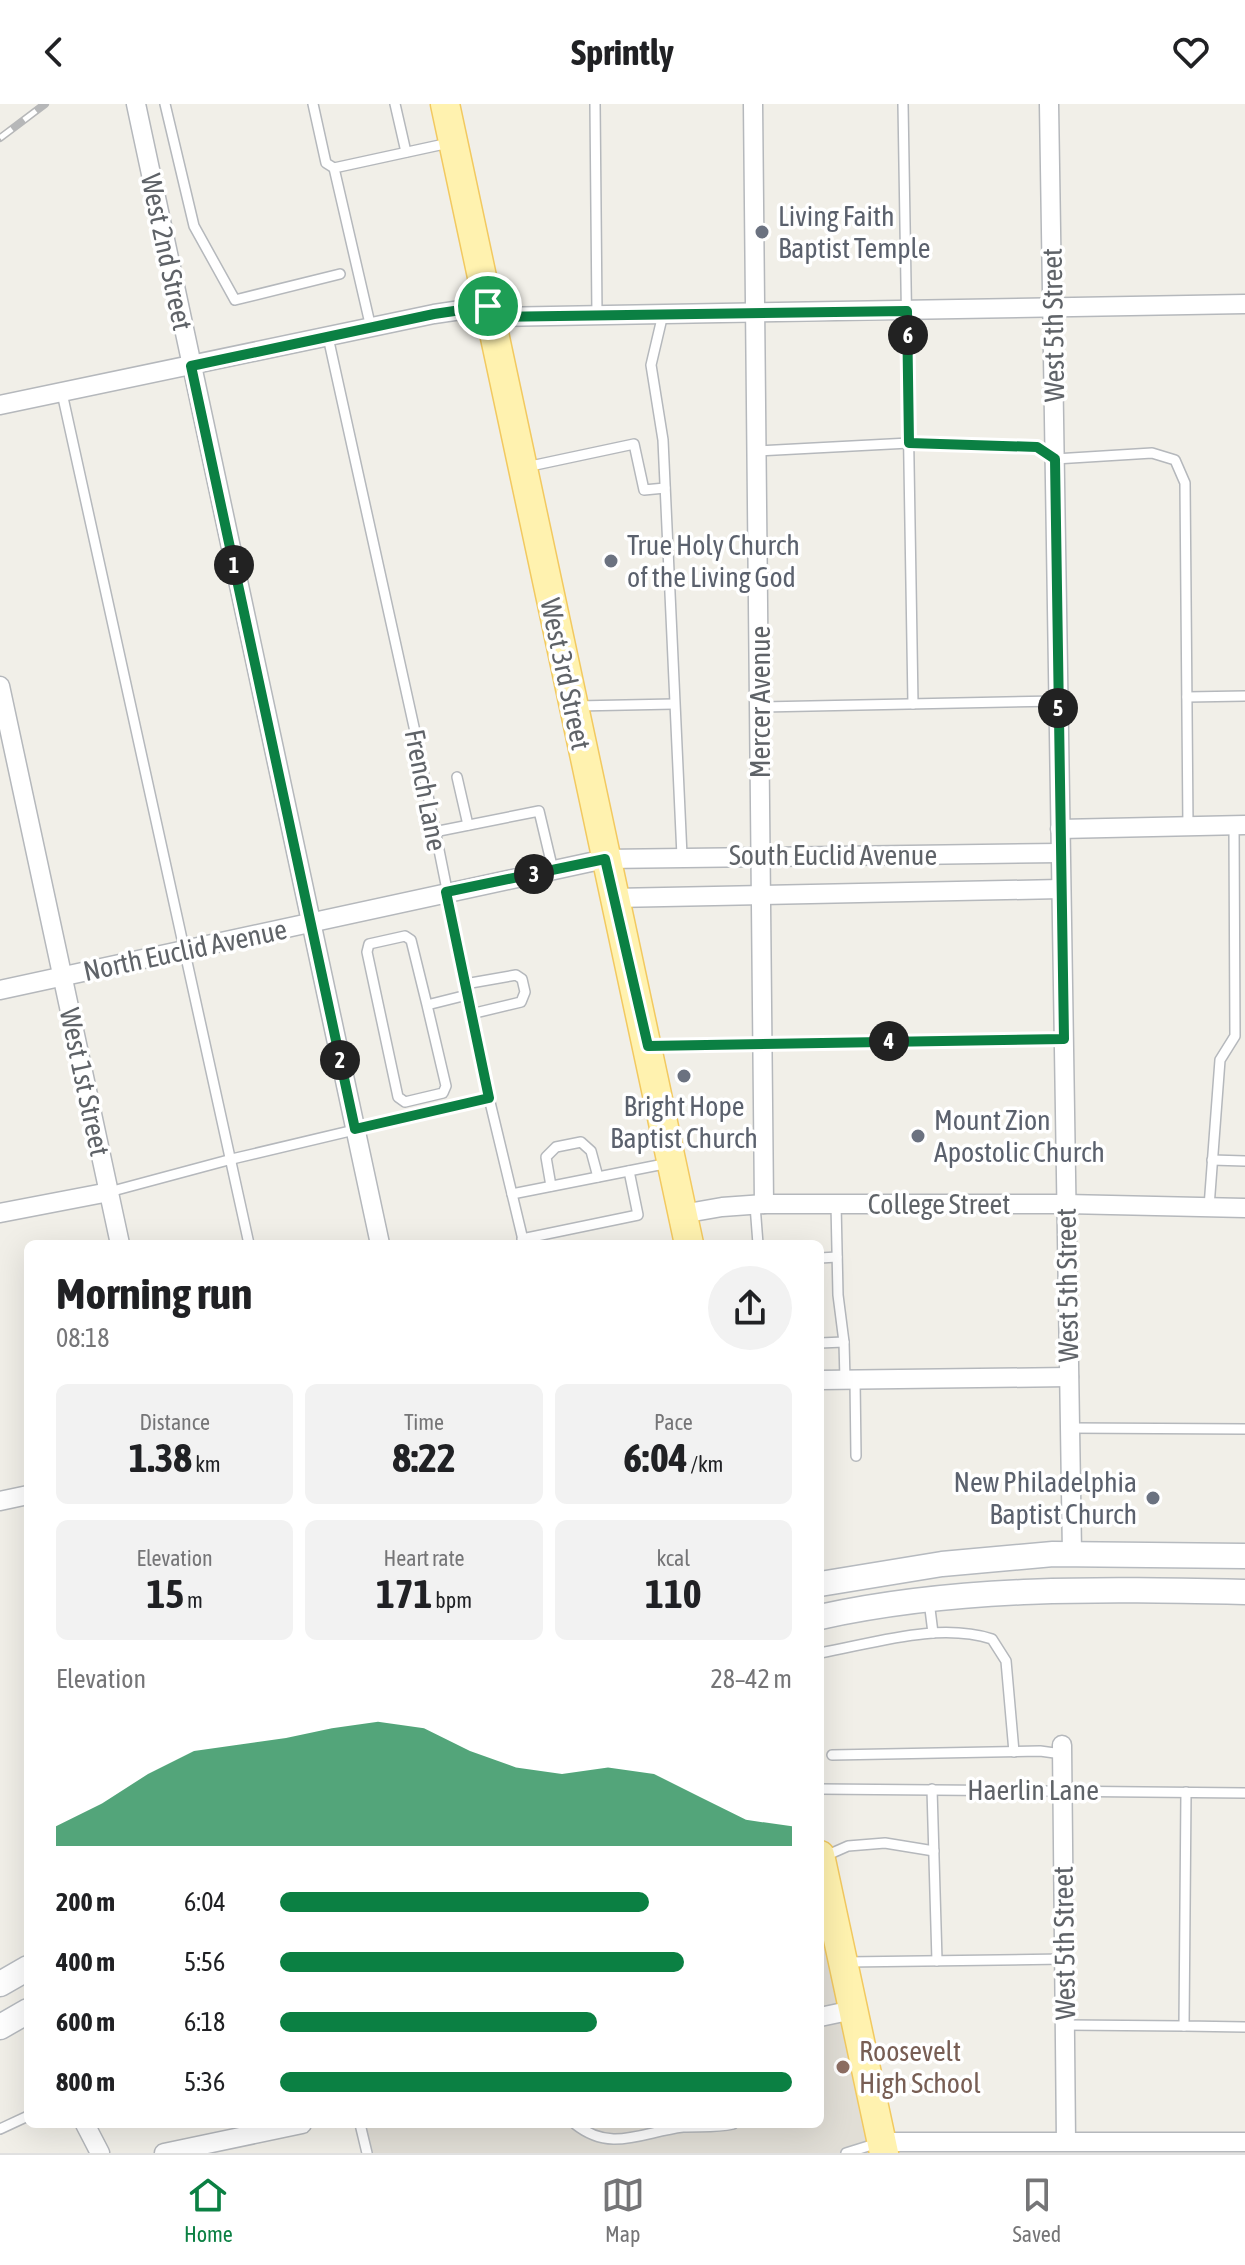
<!DOCTYPE html>
<html lang="en">
<head>
<meta charset="utf-8">
<style>
  :root { --surface:#fff; --page:#f2f2f2; --text:#202124; --muted:#757577; --line:#e0e0e0; --accent:#0b8043 }
  body { margin:0; font-family:"Asap Condensed",sans-serif; background:var(--page); color:var(--text); height:100vh; display:flex; flex-direction:column; font-size:30px; white-space:nowrap }
  * { box-sizing:border-box; margin:0 }
  p { font-size:26px; color:var(--muted) }
  .icon { flex:none; width:44px; height:44px; fill:none; stroke:currentColor; stroke-width:2; stroke-linecap:round; stroke-linejoin:round }
  .map { position:relative; flex:1; overflow:hidden }
  .sheet { position:absolute; left:24px; top:1136px; width:800px; height:888px; display:flex; flex-direction:column; background:var(--surface); border-radius:12px; box-shadow:0 8px 32px #0002 }
  .sheet>* { flex:none }
  .pin { position:absolute; display:grid; place-items:center; width:68px; height:68px; color:#fff; margin:-34px; border:4px solid #fff; border-radius:50%; box-shadow:0 2px 8px #0007 }
  .km { position:absolute; width:40px; height:40px; margin:-20px; border-radius:50%; background:#222; color:#fff; font-size:22px; line-height:40px; text-align:center }
  .round { display:grid; place-items:center; flex:none; width:84px; height:84px; border-radius:42px; background:var(--page) }
  .headline { display:flex; align-items:center; justify-content:space-between; height:136px; padding:0 32px }
  h1 { font-size:44px; font-weight:700; line-height:60px }
  .metrics { display:grid; grid-template-columns:repeat(3,1fr); gap:12px; height:136px; padding:8px 32px }
  .metrics div { display:grid; align-content:center; border-radius:12px; background:var(--page); text-align:center }
  .metrics b { font-size:40px; font-weight:700 }
  .metrics small { font-size:22px; font-weight:400 }
  .metrics p { font-size:22px }
  .chart { height:224px; padding:16px 32px }
  .chart p { display:flex; justify-content:space-between }
  .chart svg { width:100%; height:144px; margin-top:8px; fill:var(--accent); opacity:.7 }
  ul { padding:0 32px; list-style:none; font-size:26px }
  li { display:grid; grid-template-columns:128px 96px 1fr; align-items:center; height:60px }
  li i { height:20px; border-radius:10px; background:var(--accent) }
  header { display:flex; justify-content:space-between; align-items:center; height:104px; padding:0 32px; background:var(--surface); font-size:36px; font-weight:700 }
  .tabs { display:flex; justify-content:space-around; align-items:center; height:112px; border-top:2px solid var(--line); background:var(--surface); font-size:22px; color:var(--muted) }
  .tabs a { display:grid; justify-items:center; gap:4px }
  .tabs .selected { color:var(--accent) }
  .map>svg:first-child { display:block }
</style>
</head>
<body>
<header><svg class="icon" aria-label="back" viewBox="0 0 24 24"><path d="M15 5l-7 7 7 7"/></svg>Sprintly<svg class="icon" aria-label="heart" viewBox="0 0 24 24"><path d="M12 20l-8-8c-3-5 5-10 8-4 3-6 11-1 8 4z"/></svg></header>
<div class="map">
<svg width="1245" height="2049" viewBox="0 0 1245 2049">
  <rect width="100%" height="100%" fill="#f1efe8"/>
  <polygon fill="#e1ded6" points="820,1766 884,2049 367,2049 360,2020 820,2020"/>
  <g fill="none" stroke-linecap="round" stroke-linejoin="round">
    <defs>
      <g id="service">
        <polyline points="165,0 194,122 235,196 340,170"/>
        <polyline points="313,0 326,59 334,64"/>
        <polyline points="395,0 406,48"/>
        <polyline points="595,0 597,211"/>
        <polyline points="903,0 913,600"/>
        <polyline points="663,210 651,261 663,336 682,752"/>
        <polyline points="371,224 334,64 449,39"/>
        <polyline points="328,233 416,632 489,994 524,1140"/>
        <polyline points="62,289 249,1140"/>
        <polyline points="758,347 909,339 1037,343 1055,355 1152,349 1175,356 1185,379 1188,723"/>
        <polyline points="526,363 634,340 644,386 665,384"/>
        <polyline points="1187,593 1245,592"/>
        <polyline points="577,602 674,600"/>
        <polyline points="760,603 1058,597"/>
        <polyline points="457,673 468,721"/>
        <polyline points="434,728 539,707 553,766"/>
        <polyline points="465,880 516,871 522,875 525,888 521,898 471,910"/>
        <polyline points="427,901 411,836 405,832 369,840 367,848 398,993 405,998 443,989 446,982 427,901 467,891"/>
        <polyline points="651,942 1064,935"/>
        <polyline points="1212,1056 1245,1057"/>
        <polyline points="551,1082 546,1053 556,1043 581,1038 591,1047 598,1073"/>
        <polyline points="109,1088 232,1055 489,994"/>
        <polyline points="512,1090 669,1059"/>
        <polyline points="836,1100 838,1191 844,1238 845,1276"/>
        <polyline points="755,1101 758,1140"/>
        <polyline points="1209,1103 1220,956 1235,932 1234,722"/>
        <polyline points="522,1135 638,1111 629,1067"/>
        <polyline points="820,1154 837,1153"/>
        <polyline points="820,1239 844,1238"/>
        <polyline points="855,1276 856,1352"/>
        <polyline points="1071,1324 1245,1325"/>
        <polyline points="929,1497 933,1529"/>
        <path d="M820 1549C875 1539 938 1518 992 1535L1006 1557 1014 1648"/>
        <polyline points="832,1651 1040,1647 1062,1650"/>
        <polyline points="820,1685 1245,1689"/>
        <polyline points="932,1685 937,1857"/>
        <polyline points="1186,1688 1184,1922 1245,1923"/>
        <polyline points="823,1753 848,1742 885,1739 934,1747"/>
        <polyline points="847,1858 1064,1855"/>
        <polyline points="1065,1921 1184,1922"/>
        <polyline points="360,2020 367,2049"/>
        <path d="M575 2020C611 2049 642 2028 683 2023 700 2022 716 2024 733 2020"/>
        <polyline points="0,2025 28,2012"/>
        <polyline points="846,2049 878,2039"/>
      </g>
      <g id="minor">
        <polyline points="136,0 380,1140"/>
        <polyline points="753,0 764,1100"/>
        <polyline points="1049,0 1072,1449"/>
        <polyline points="490,213 1245,200"/>
        <polyline points="0,301 434,210 488,202"/>
        <polyline points="0,582 120,1140"/>
        <polyline points="1060,725 1245,721"/>
        <polyline points="614,794 1060,785"/>
        <polyline points="0,886 605,755 1060,749"/>
        <polyline points="0,1109 109,1088"/>
        <polyline points="682,1110 722,1103 764,1100 1066,1100 1245,1104"/>
        <polyline points="820,1276 1069,1273"/>
        <polyline points="0,1397 28,1391"/>
        <polyline points="1062,1641 1066,2037"/>
        <polyline points="820,1913 853,1906"/>
        <polyline points="85,2020 100,2049"/>
        <polyline points="881,2038 1245,2038"/>
        <polyline points="164,2049 302,2020"/>
      </g>
      <g id="secondary">
        <polyline points="820,1480 942,1460 1053,1450 1245,1452"/>
        <path d="M820 1513C961 1482 1102 1485 1245 1488"/>
        <polyline points="0,1880 28,1864"/>
        <polyline points="0,1923 28,1907"/>
      </g>
      <g id="primary">
        <polyline points="445,0 689,1140"/>
        <polyline points="820,1751 884,2049"/>
      </g>
    </defs>
    <use href="#service" stroke="#b5b8bc" stroke-width="12"/>
    <use href="#minor" stroke="#b5b8bc" stroke-width="21"/>
    <use href="#secondary" stroke="#b6babf" stroke-width="27"/>
    <use href="#primary" stroke="#f2c960" stroke-width="31"/>
    <use href="#service" stroke="#fff" stroke-width="9"/>
    <use href="#minor" stroke="#fff" stroke-width="18"/>
    <use href="#secondary" stroke="#fff" stroke-width="24"/>
    <use href="#primary" stroke="#fff2af" stroke-width="28"/>
    <defs>
      <polyline id="rail" points="0,34 45,0"/>
    </defs>
    <use href="#rail" stroke="#b6b7b8" stroke-width="8"/>
    <use href="#rail" stroke="#fff" stroke-width="5" stroke-dasharray="15" stroke-linecap="butt"/>
  </g>
  <g fill="none" stroke-linecap="round" stroke-linejoin="round">
    <defs>
      <polygon id="route" points="488,202 490,213 907,207 909,339 1037,343 1055,355 1064,935 648,942 605,755 446,788 489,994 355,1025 191,262 434,210"/>
    </defs>
    <use href="#route" stroke="#fff" stroke-width="16"/>
    <use href="#route" stroke="#0b8043" stroke-width="10"/>
  </g>
  <g fill="#6b7280" stroke="#fff" stroke-width="3">
    <circle cx="762" cy="128" r="8"/>
    <circle cx="611" cy="457" r="8"/>
    <circle cx="684" cy="972" r="8"/>
    <circle cx="918" cy="1032" r="8"/>
    <circle cx="1153" cy="1394" r="8"/>
  </g>
  <circle fill="#8d6e63" stroke="#fff" stroke-width="3" cx="843" cy="1963" r="8"/>
  <g text-anchor="middle" dominant-baseline="central" stroke-width="7" stroke-linejoin="round" paint-order="stroke">
    <g font-size="28" fill="#5b616d" stroke="#fff" text-anchor="start">
      <text x="778" y="112">Living Faith<tspan x="778" dy="32">Baptist Temple</tspan></text>
      <text x="627" y="441">True Holy Church<tspan x="627" dy="32">of the Living God</tspan></text>
      <text x="684" y="1002" text-anchor="middle">Bright Hope<tspan x="684" dy="32">Baptist Church</tspan></text>
      <text x="934" y="1016">Mount Zion<tspan x="934" dy="32">Apostolic Church</tspan></text>
      <text x="1137" y="1378" text-anchor="end">New Philadelphia<tspan x="1137" dy="32">Baptist Church</tspan></text>
    </g>
    <g font-size="28" fill="#5f6368" stroke="#fff">
      <text transform="translate(167 148) rotate(78)">West 2nd Street</text>
      <text transform="translate(1053 221) rotate(-91)">West 5th Street</text>
      <text transform="translate(566 570) rotate(78)">West 3rd Street</text>
      <text transform="translate(760 598) rotate(-90)">Mercer Avenue</text>
      <text transform="translate(426 686) rotate(79)">French Lane</text>
      <text x="833" y="751">South Euclid Avenue</text>
      <text transform="translate(185 846) rotate(-12)">North Euclid Avenue</text>
      <text transform="translate(85 978) rotate(78)">West 1st Street</text>
      <text x="939" y="1100">College Street</text>
      <text transform="translate(1067 1181) rotate(-91)">West 5th Street</text>
      <text x="1033" y="1686">Haerlin Lane</text>
      <text transform="translate(1064 1839) rotate(-91)">West 5th Street</text>
    </g>
    <g font-size="28" fill="#785e54" stroke="#fff" text-anchor="start">
      <text x="859" y="1947">Roosevelt<tspan x="859" dy="32">High School</tspan></text>
    </g>
  </g>
</svg>
<div class="pin" style="left:488px;top:202px;background:#1e9e55"><svg class="icon" aria-label="arrive" viewBox="0 0 24 24"><path d="M6 21V4h12l-3 4 3 4H6"/></svg></div>
<b class="km" style="left:234px;top:461px">1</b>
<b class="km" style="left:340px;top:956px">2</b>
<b class="km" style="left:534px;top:770px">3</b>
<b class="km" style="left:889px;top:937px">4</b>
<b class="km" style="left:1058px;top:604px">5</b>
<b class="km" style="left:908px;top:231px">6</b>
<section class="sheet">
<div class="headline"><div><h1>Morning run</h1><p>08:18</p></div><a class="round"><svg class="icon" aria-label="share" viewBox="0 0 24 24"><path d="M12 15V3M7 8l5-5 5 5M5 13v7h14v-7"/></svg></a></div>
<div class="metrics">
<div><p>Distance</p><b>1.38<small> km</small></b></div>
<div><p>Time</p><b>8:22</b></div>
<div><p>Pace</p><b>6:04<small> /km</small></b></div>
</div>
<div class="metrics">
<div><p>Elevation</p><b>15<small> m</small></b></div>
<div><p>Heart rate</p><b>171<small> bpm</small></b></div>
<div><p>kcal</p><b>110</b></div>
</div>
<div class="chart"><p><span>Elevation</span>28–42 m</p>
<svg viewBox="0 0 160 44" preserveAspectRatio="none"><path d="M0 44V38L10 31L20 22L30 15L40 13L50 11L60 8L70 6L80 8L90 15L100 20L110 22L120 20L130 22L140 29L150 36L160 38V44z"/></svg>
</div>
<ul>
<li><b>200 m</b>6:04<i style="width:72%"></i></li>
<li><b>400 m</b>5:56<i style="width:79%"></i></li>
<li><b>600 m</b>6:18<i style="width:62%"></i></li>
<li><b>800 m</b>5:36<i style="width:100%"></i></li>
</ul>
</section>
</div>
<nav class="tabs">
<a class="selected"><svg class="icon" aria-label="home" viewBox="0 0 24 24"><path d="M3 11l9-7 9 7M6 9v11h12V9"/></svg>Home</a>
<a><svg class="icon" aria-label="map" viewBox="0 0 24 24"><path d="M3 6l6-2 6 2 6-2v14l-6 2-6-2-6 2zM9 4v14M15 6v14"/></svg>Map</a>
<a><svg class="icon" aria-label="saved" viewBox="0 0 24 24"><path d="M7 4h10v16l-5-4-5 4z"/></svg>Saved</a>
</nav>
</body>
</html>
